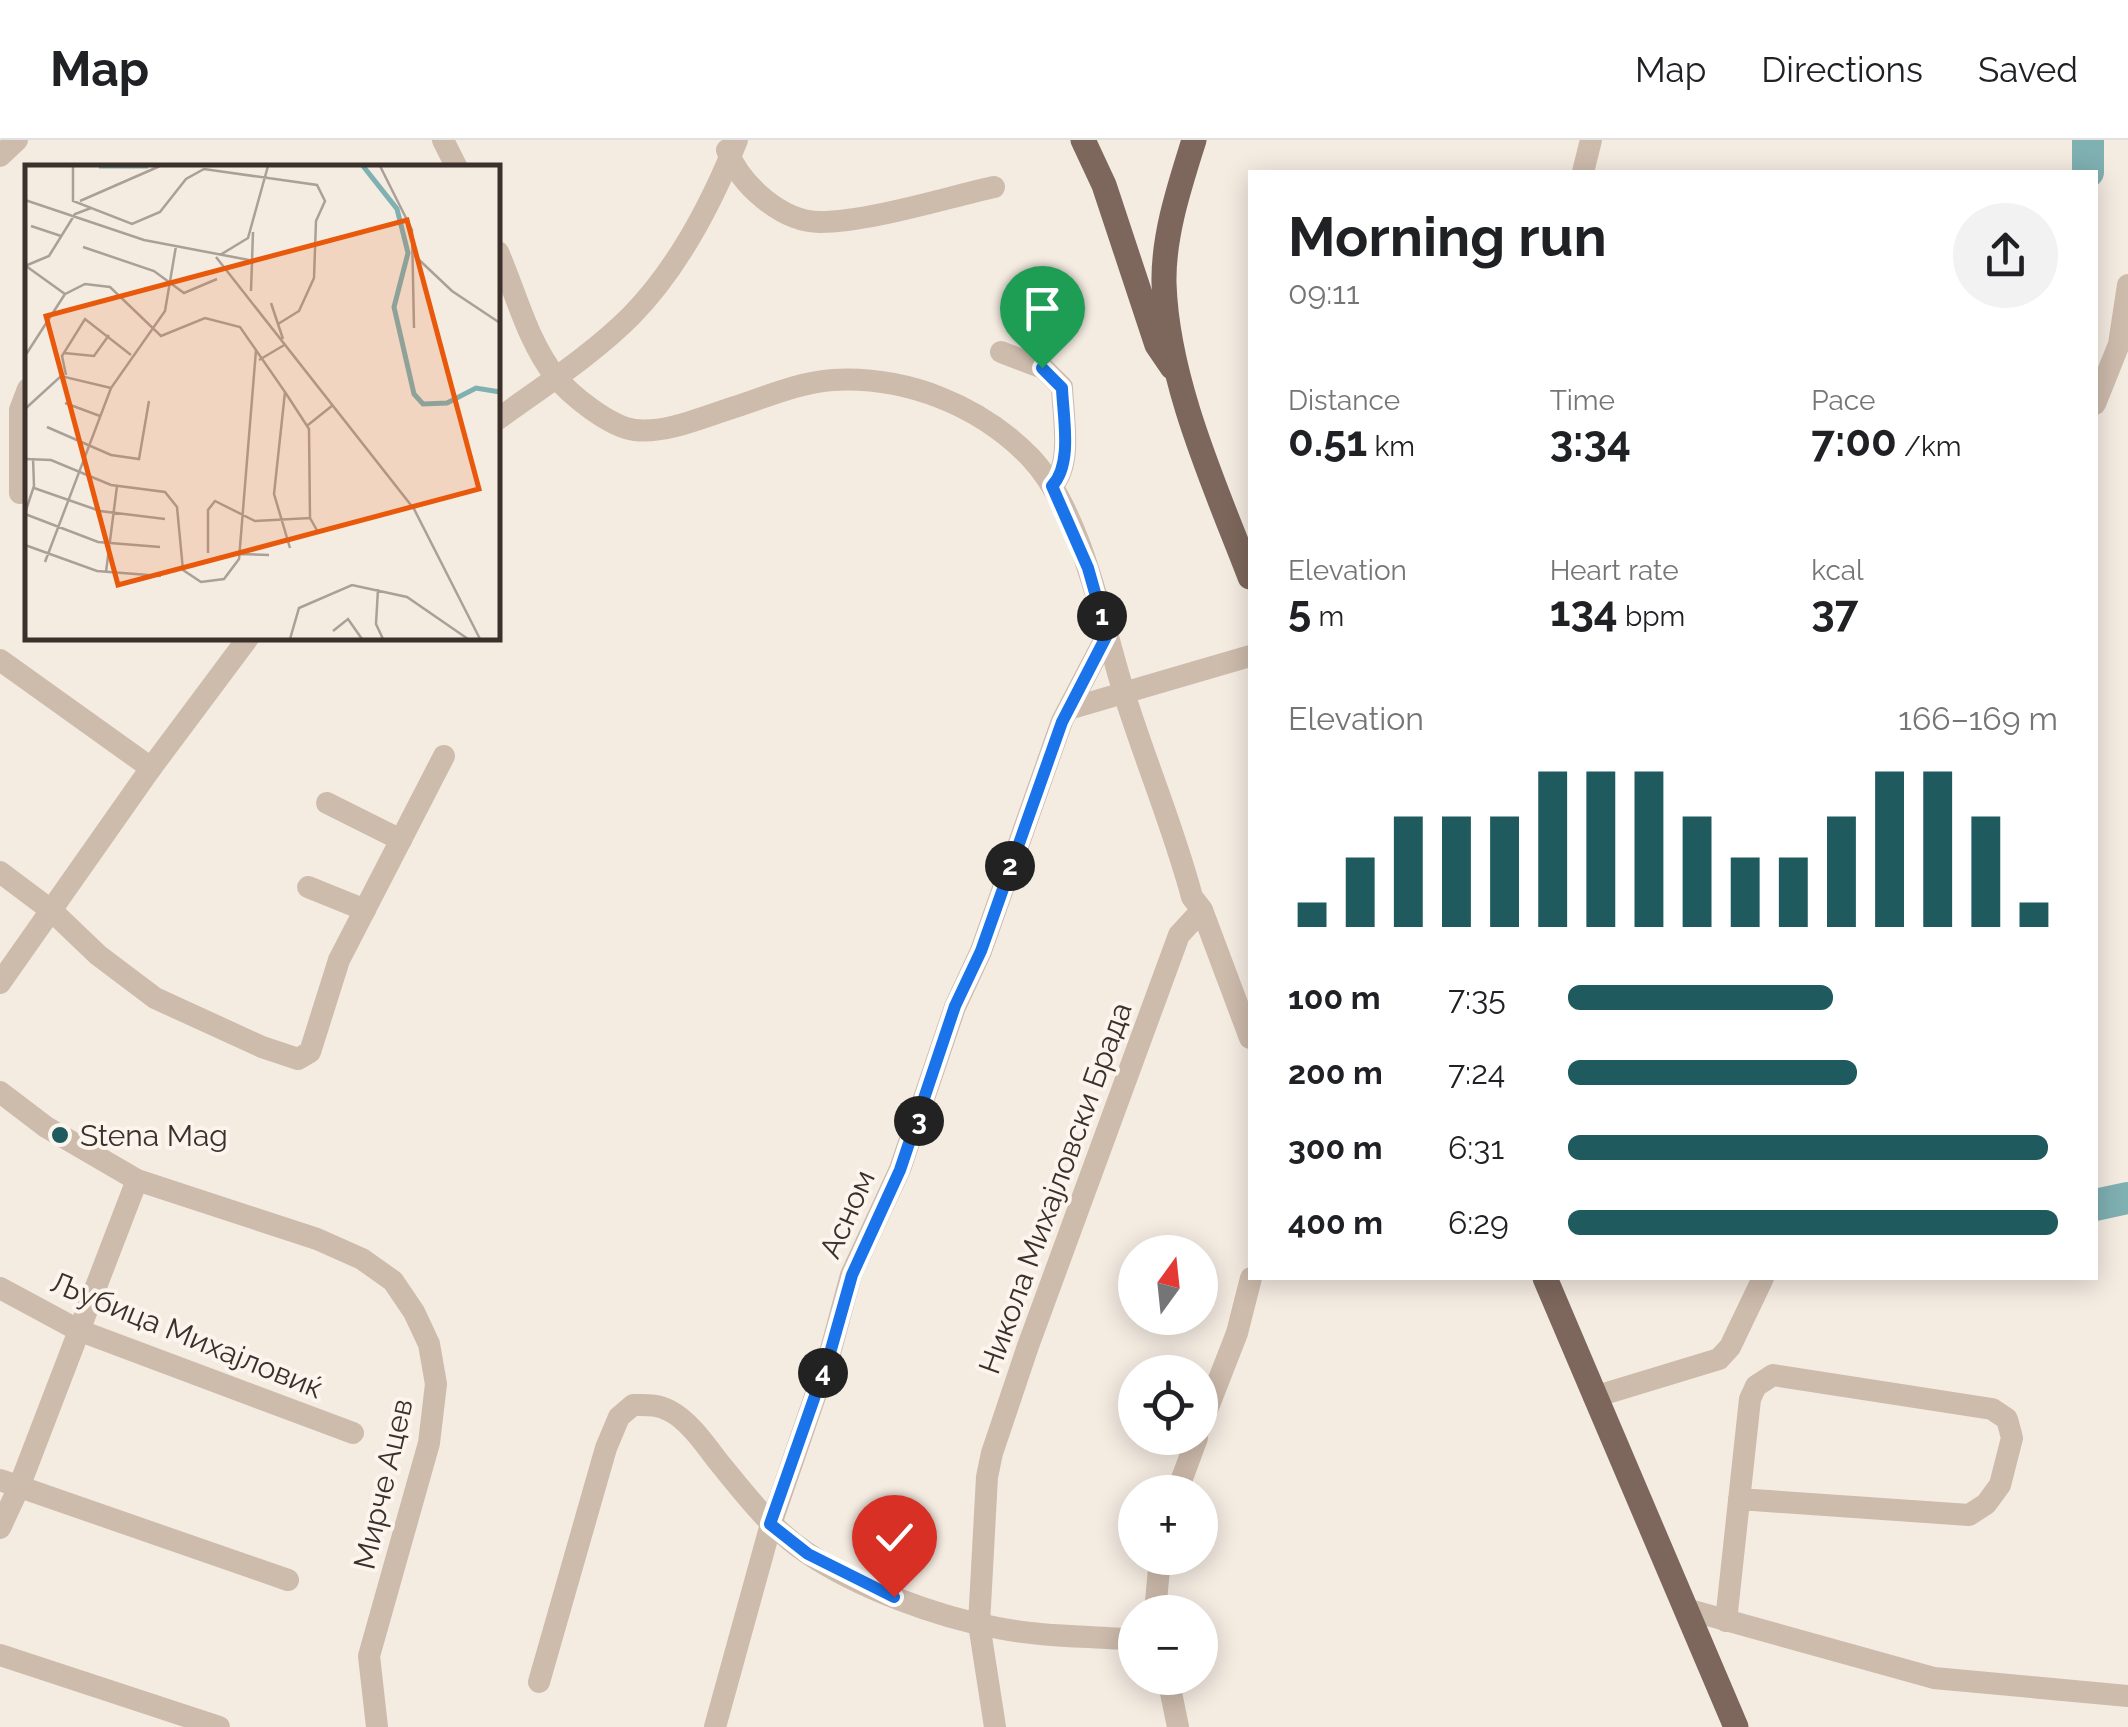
<!DOCTYPE html>
<html lang="en">
<head>
<meta charset="utf-8">
<style>
  :root { --surface:#fff; --page:#f2f2f2; --text:#202124; --muted:#757577; --line:#e0e0e0; --accent:#1f5a5e }
  body { margin:0; font-family:Raleway,sans-serif; background:var(--page); color:var(--text); height:100vh; display:flex; flex-direction:column; font-size:38px; white-space:nowrap }
  * { box-sizing:border-box; margin:0 }
  p { font-size:32px; color:var(--muted) }
  .icon { flex:none; width:55px; height:55px; fill:none; stroke:currentColor; stroke-width:2; stroke-linecap:round; stroke-linejoin:round }
  .map { position:relative; flex:1; overflow:hidden }
  .drawer { position:absolute; left:1248px; top:30px; width:850px; height:1110px; display:flex; flex-direction:column; background:var(--surface); border-radius:0px; box-shadow:0 5px 25px #0003 }
  .drawer>* { flex:none }
  .needle { width:65px; rotate:15deg }
  .tools { position:absolute; left:1118px; top:1095px; display:grid; gap:20px }
  .tools a { display:grid; place-items:center; width:100px; height:100px; border-radius:50%; background:var(--surface); box-shadow:0 5px 25px #0003; font-size:50px }
  .pin { position:absolute; display:grid; place-items:center; width:85px; height:85px; color:#fff; margin:-102px -42px; border-radius:50% 50% 50% 0; rotate:-45deg; box-shadow:0 0 10px #0007 }
  .pin .icon { rotate:45deg }
  .km { position:absolute; width:50px; height:50px; margin:-25px; border-radius:50%; background:#222; color:#fff; font-size:28px; line-height:50px; text-align:center }
  .round { display:grid; place-items:center; flex:none; width:105px; height:105px; border-radius:52px; background:var(--page) }
  .headline { display:flex; align-items:center; justify-content:space-between; height:170px; padding:0 40px }
  h1 { font-size:55px; font-weight:700; line-height:75px }
  .metrics { display:grid; grid-template-columns:repeat(3,1fr); gap:15px; height:170px; padding:10px 40px }
  .metrics div { display:grid; align-content:center }
  .metrics b { font-size:42px; font-weight:700 }
  .metrics small { font-size:28px; font-weight:400 }
  .metrics p { font-size:28px }
  .chart { height:280px; padding:20px 40px }
  .chart p { display:flex; justify-content:space-between }
  .chart svg { width:100%; height:180px; margin-top:10px; stroke:var(--accent); stroke-width:6 }
  ul { padding:0 40px; list-style:none; font-size:32px }
  li { display:grid; grid-template-columns:160px 120px 1fr; align-items:center; height:75px }
  li i { height:25px; border-radius:12px; background:var(--accent) }
  header { display:flex; align-items:center; gap:60px; box-sizing:border-box; height:140px; padding:0 50px; background:var(--surface); border-bottom:2px solid var(--line) }
  header strong { font-size:48px }
  nav { display:flex; gap:55px; margin-inline-start:auto; font-size:35px }
  .map>svg:first-child { display:block }
</style>
</head>
<body>
<header>
<strong>Map</strong>
<nav><a>Map</a><a>Directions</a><a>Saved</a></nav>
</header>
<div class="map">
<svg width="2128" height="1587" viewBox="0 0 2128 1587">
  <rect width="100%" height="100%" fill="#f4ebe1"/>
  <g fill="none" stroke-linecap="round" stroke-linejoin="round">
    <g stroke="#7fb0b2" stroke-width="32">
      <polyline points="2088,32 2088,0"/>
      <polyline points="2095,1065 2128,1058"/>
    </g>
    <g stroke="#cdbbac" stroke-width="22">
      <polyline points="443,0 457,28"/>
      <path d="M727 10C740 44 781 82 820 82 868 82 945 58 994 47"/>
      <polyline points="0,16 17,0"/>
      <polyline points="1583,32 1591,0"/>
      <path d="M498 112C516 153 527 200 555 236 570 255 610 287 635 290 667 294 708 275 738 266 768 256 801 242 833 240 906 236 980 265 1031 318 1083 374 1102 484 1125 556 1146 623 1174 689 1192 757L1202 770 1179 795 1028 1206 992 1313 987 1337 979 1484 995 1587"/>
      <path d="M1001 212 1043 228 1062 247C1063 277 1073 324 1052 346"/>
      <polyline points="2095,264 2119,204 2128,145"/>
      <path d="M498 279C542 247 592 215 631 176 679 127 712 63 737 0"/>
      <polyline points="20,353 20,270 28,249"/>
      <polyline points="0,520 151,628"/>
      <polyline points="1072,568 1250,516"/>
      <polyline points="327,663 401,700"/>
      <polyline points="0,732 52,771 98,815 155,858 262,907 298,919 310,912 339,820 444,616"/>
      <polyline points="308,747 365,770"/>
      <polyline points="1202,770 1250,898"/>
      <polyline points="0,843 151,628 248,498"/>
      <polyline points="0,952 46,987 137,1040 317,1099 362,1119 393,1141 414,1172 429,1204 436,1244 429,1303 369,1516 377,1587"/>
      <polyline points="0,1148 78,1190 353,1293"/>
      <polyline points="1594,1257 1719,1219 1730,1207 1763,1138"/>
      <polyline points="1200,1288 1237,1193 1251,1138"/>
      <polyline points="0,1340 288,1440"/>
      <polyline points="1177,1352 1197,1298"/>
      <polyline points="0,1388 19,1347 137,1040"/>
      <polyline points="1686,1469 1934,1538 2128,1556"/>
      <polyline points="1155,1472 1160,1418"/>
      <polyline points="1726,1481 1750,1259 1756,1246 1773,1235 1992,1269 2007,1279 2012,1298 2000,1345 1986,1364 1969,1375 1739,1359"/>
      <polyline points="0,1515 219,1587"/>
      <polyline points="1168,1538 1178,1587"/>
      <path d="M539 1542 606 1308 619 1277 633 1265C646 1265 658 1264 670 1271 688 1280 705 1304 717 1320 745 1354 771 1389 807 1413 859 1448 937 1477 998 1488 1042 1497 1090 1496 1135 1500"/>
      <polyline points="715,1587 771,1384 830,1213 851,1135 900,1029 955,867 981,811 1062,581 1107,495"/>
    </g>
    <g stroke="#7d675c" stroke-width="25">
      <polyline points="1083,0 1104,45 1157,205 1172,227"/>
      <path d="M1194 0C1180 45 1163 95 1164 143 1167 241 1215 346 1250 437"/>
      <polyline points="1545,1138 1736,1587"/>
    </g>
  </g>
  <g fill="none" stroke-linecap="round" stroke-linejoin="round">
    <defs>
      <path id="route" d="M894 1457 808 1414 770 1384 830 1213 852 1135 900 1030 955 866 981 811 1062 582 1107 495 1088 428 1052 346C1073 324 1063 277 1062 248L1042 228"/>
    </defs>
    <use href="#route" stroke="#fff" stroke-width="20"/>
    <use href="#route" stroke="#1a73e8" stroke-width="12"/>
  </g>
  <circle fill="#1f5a5e" stroke="#fbf5ee" stroke-width="4" cx="60" cy="995" r="10"/>
  <g text-anchor="middle" dominant-baseline="central" stroke-width="8" stroke-linejoin="round" paint-order="stroke">
    <g font-size="30" fill="#3b302b" stroke="#fbf5ee" text-anchor="start">
      <text x="80" y="995">Stena Mag</text>
    </g>
    <g font-size="30" fill="#3b302b" stroke="#fbf5ee">
      <text transform="translate(1055 1048) rotate(-70)">Никола Михајловски Брада</text>
      <text transform="translate(847 1074) rotate(-66)">Асном</text>
      <text transform="translate(187 1195) rotate(22)">Љубица Михајловиќ</text>
      <text transform="translate(383 1344) rotate(-77)">Мирче Ацев</text>
    </g>
  </g>
  <g transform="translate(25 25)">
    <rect width="475" height="475" fill="#f4ebe1"/>
    <path fill="none" stroke="#7fb0b2" stroke-width="5" d="M74 1H123M338 1 372 44 383 88 369 142 389 229 398 239 422 238 451 223 475 227"/>
    <path fill="none" stroke="#aaa098" stroke-width="2.5" d="M48 1V36L107 59 135 47 161 14 179 4 292 20 300 36 291 56 289 113 274 146 253 159M355 1 387 65 389 163M0 35 119 75 224 95M55 36 135 1M6 61 36 71M58 82 129 106 159 128 192 114M195 90 223 73 243 1M390 91 427 126 475 158M191 92 389 344 455 474M0 101 24 91 50 49 66 43M1 101 40 129 60 119 85 122 136 171 180 153 215 162 260 227 249 329 265 383M226 126 228 67M246 138 258 174M39 188 69 191 84 170M0 191 40 129M234 195 261 179M41 210 37 191 60 154 106 190M260 227 284 264 285 353M40 238 75 251M0 244 36 211 86 223M283 260 308 240M22 262 86 290 114 294 124 236M0 294 26 295 86 320 140 327 152 342 158 405 176 417 199 414 214 394 231 185M9 323 75 346 140 354M0 348 9 321 8 293M0 349 73 377 135 382M0 380 72 406 136 411M183 388V345L190 336 230 356 285 353 294 369M214 389 244 390M20 397 86 223 140 146 151 81M81 407 92 321M353 424 351 459 358 474M308 466 323 454 337 474M265 474 274 443 327 420 382 432 443 474"/>
    <path fill="#e8590c" fill-opacity="0.15" stroke="#e8590c" stroke-width="5" d="M382 55 454 324 93 420 21 151Z"/>
    <rect width="475" height="475" fill="none" stroke="#3b302b" stroke-width="5"/>
  </g>
</svg>
<div class="tools">
<a><svg class="needle" viewBox="-14 -14 28 28"><path d="M0-13l5 13h-10z" fill="#e53935"/><path d="M0 13l5-13h-10z" fill="#757577"/></svg></a>
<a><svg class="icon" aria-label="locate" viewBox="0 0 24 24"><circle cx="12" cy="12" r="6"/><path d="M12 2v4M12 18v4M2 12h4M18 12h4"/></svg></a>
<a>+</a>
<a>−</a>
</div>
<div class="pin" style="left:1042px;top:228px;background:#1e9e55"><svg class="icon" aria-label="arrive" viewBox="0 0 24 24"><path d="M6 21V4h12l-3 4 3 4H6"/></svg></div>
<div class="pin" style="left:894px;top:1457px;background:#d93025"><svg class="icon" aria-label="check" viewBox="0 0 24 24"><path d="M5 12l5 5 9-10"/></svg></div>
<b class="km" style="left:1102px;top:476px">1</b>
<b class="km" style="left:1010px;top:726px">2</b>
<b class="km" style="left:919px;top:981px">3</b>
<b class="km" style="left:823px;top:1233px">4</b>
<section class="drawer">
<div class="headline"><div><h1>Morning run</h1><p>09:11</p></div><a class="round"><svg class="icon" aria-label="share" viewBox="0 0 24 24"><path d="M12 15V3M7 8l5-5 5 5M5 13v7h14v-7"/></svg></a></div>
<div class="metrics">
<div><p>Distance</p><b>0.51<small> km</small></b></div>
<div><p>Time</p><b>3:34</b></div>
<div><p>Pace</p><b>7:00<small> /km</small></b></div>
</div>
<div class="metrics">
<div><p>Elevation</p><b>5<small> m</small></b></div>
<div><p>Heart rate</p><b>134<small> bpm</small></b></div>
<div><p>kcal</p><b>37</b></div>
</div>
<div class="chart"><p><span>Elevation</span>166–169 m</p>
<svg viewBox="0 0 160 44" preserveAspectRatio="none"><path d="M5 44V38M15 44V27M25 44V17M35 44V17M45 44V17M55 44V6M65 44V6M75 44V6M85 44V17M95 44V27M105 44V27M115 44V17M125 44V6M135 44V6M145 44V17M155 44V38"/></svg>
</div>
<ul>
<li><b>100 m</b>7:35<i style="width:54%"></i></li>
<li><b>200 m</b>7:24<i style="width:59%"></i></li>
<li><b>300 m</b>6:31<i style="width:98%"></i></li>
<li><b>400 m</b>6:29<i style="width:100%"></i></li>
</ul>
</section>
</div>
</body>
</html>
